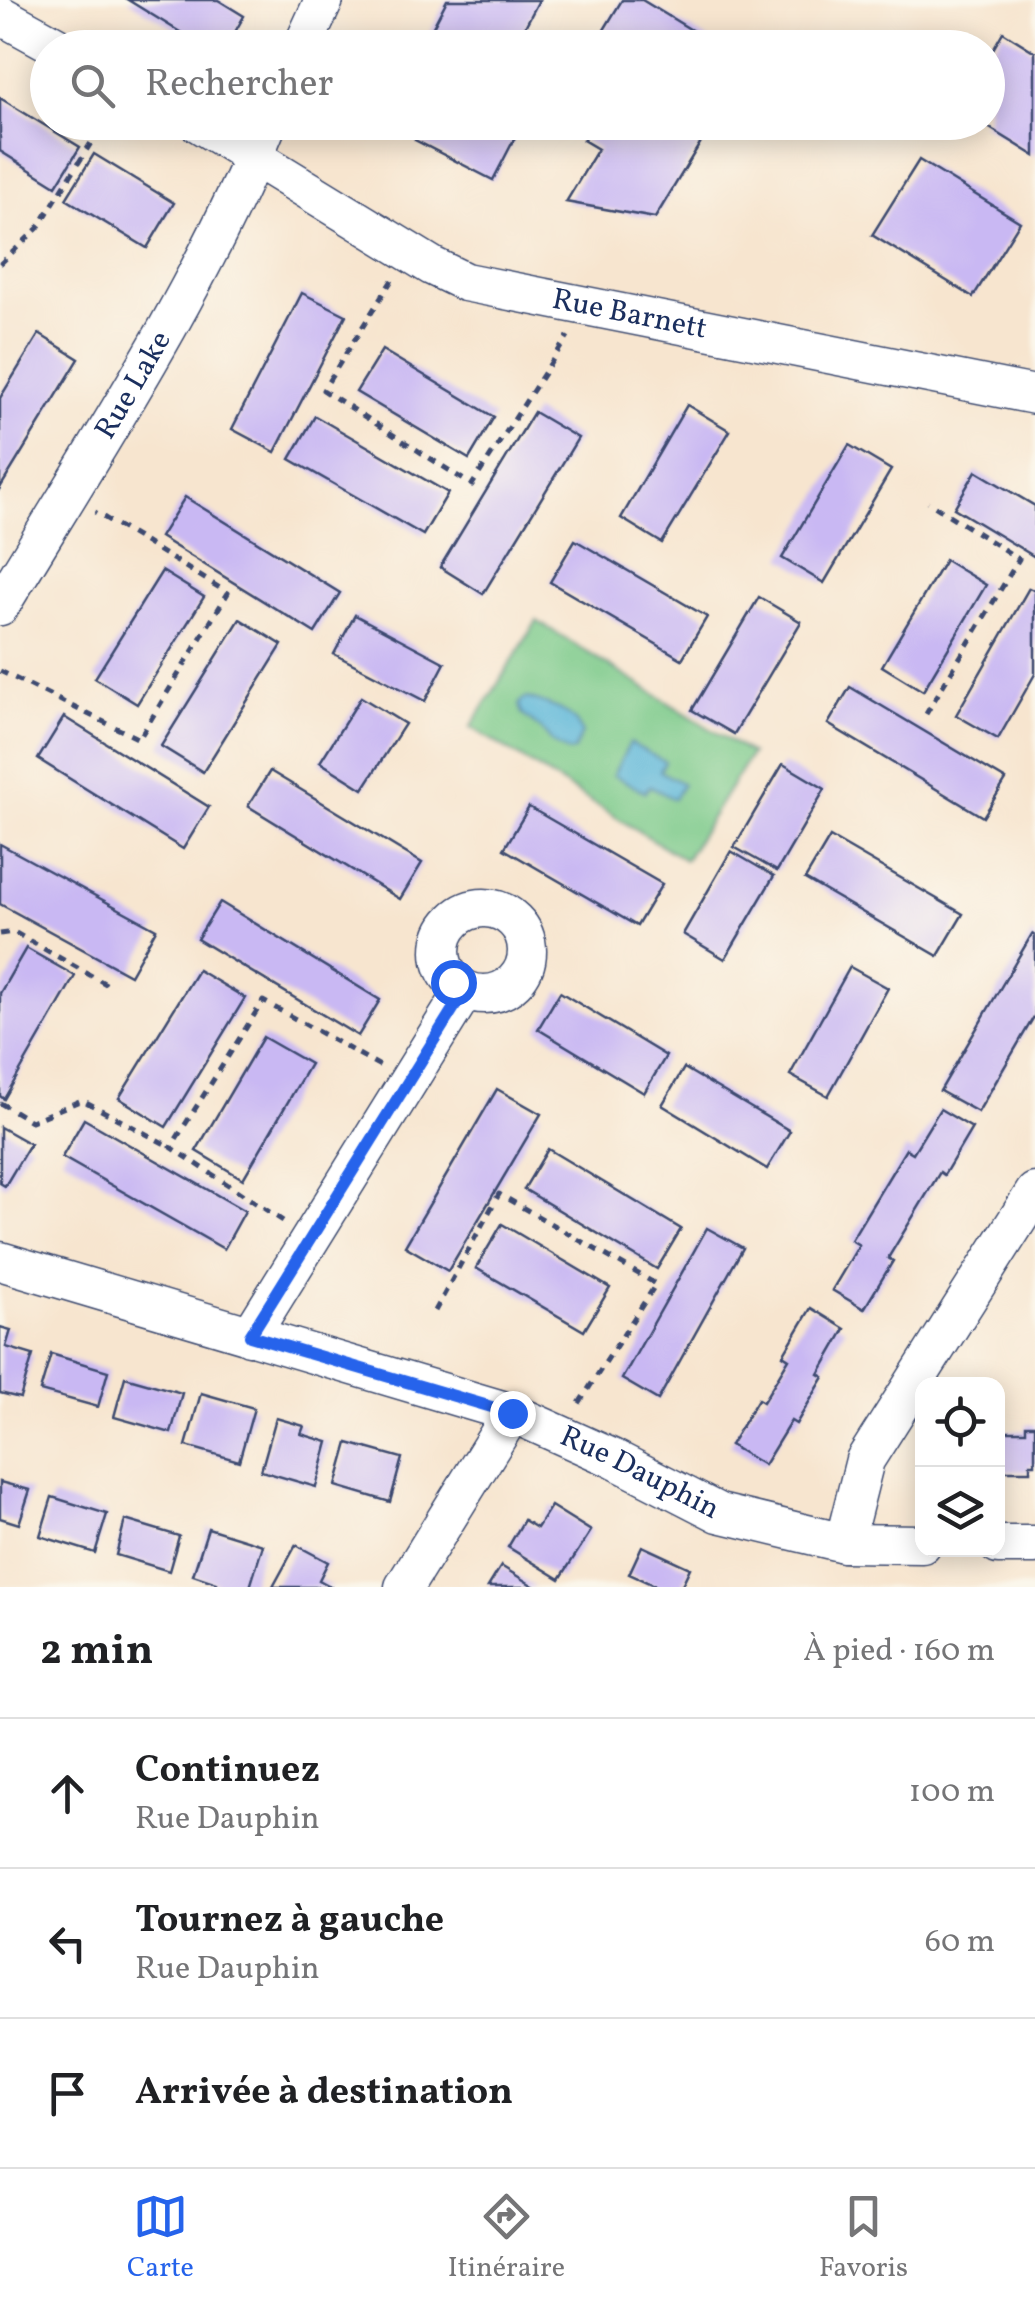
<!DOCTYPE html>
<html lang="fr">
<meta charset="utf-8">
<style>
:root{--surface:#fff;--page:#f2f2f2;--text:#202124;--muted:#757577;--line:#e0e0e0;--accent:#2563eb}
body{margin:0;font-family:Vollkorn,serif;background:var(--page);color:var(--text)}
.controls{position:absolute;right:30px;bottom:30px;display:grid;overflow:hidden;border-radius:20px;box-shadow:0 5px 25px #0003}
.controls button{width:90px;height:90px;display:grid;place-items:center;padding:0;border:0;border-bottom:2px solid var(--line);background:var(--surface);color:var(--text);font:50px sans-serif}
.stop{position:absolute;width:30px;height:30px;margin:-22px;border:8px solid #2563eb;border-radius:50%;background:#fff}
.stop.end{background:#2563eb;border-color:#fff;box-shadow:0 2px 10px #0008}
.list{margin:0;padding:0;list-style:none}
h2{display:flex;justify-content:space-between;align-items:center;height:130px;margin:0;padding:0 40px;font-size:42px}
h2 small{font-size:32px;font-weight:400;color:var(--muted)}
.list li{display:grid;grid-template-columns:65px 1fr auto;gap:30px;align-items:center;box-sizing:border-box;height:150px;padding:0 40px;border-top:2px solid var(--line)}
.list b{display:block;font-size:38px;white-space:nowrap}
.list p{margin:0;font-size:32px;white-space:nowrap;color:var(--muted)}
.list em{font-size:32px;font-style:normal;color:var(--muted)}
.icon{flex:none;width:55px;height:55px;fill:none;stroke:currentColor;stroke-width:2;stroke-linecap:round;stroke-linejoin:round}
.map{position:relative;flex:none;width:1035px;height:1587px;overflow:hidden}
.search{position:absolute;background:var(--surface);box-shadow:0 5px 25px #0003;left:30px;right:30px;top:30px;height:110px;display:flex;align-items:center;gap:25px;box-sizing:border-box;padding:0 35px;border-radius:55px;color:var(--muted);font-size:38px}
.sheet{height:580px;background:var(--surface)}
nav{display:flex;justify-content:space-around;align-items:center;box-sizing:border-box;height:140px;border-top:2px solid var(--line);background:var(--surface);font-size:28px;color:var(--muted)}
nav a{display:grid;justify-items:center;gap:5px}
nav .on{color:var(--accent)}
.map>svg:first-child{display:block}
</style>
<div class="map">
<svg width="1035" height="1587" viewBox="0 0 1035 1587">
<rect width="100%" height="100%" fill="#fbf7ec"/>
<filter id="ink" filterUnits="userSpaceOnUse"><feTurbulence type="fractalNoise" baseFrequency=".01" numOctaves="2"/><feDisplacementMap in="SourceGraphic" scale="20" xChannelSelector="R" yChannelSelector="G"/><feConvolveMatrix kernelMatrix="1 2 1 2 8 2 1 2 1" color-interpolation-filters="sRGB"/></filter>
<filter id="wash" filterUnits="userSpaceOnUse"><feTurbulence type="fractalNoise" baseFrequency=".0048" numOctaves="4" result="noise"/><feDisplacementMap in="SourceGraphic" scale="40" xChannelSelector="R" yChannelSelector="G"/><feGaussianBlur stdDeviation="2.25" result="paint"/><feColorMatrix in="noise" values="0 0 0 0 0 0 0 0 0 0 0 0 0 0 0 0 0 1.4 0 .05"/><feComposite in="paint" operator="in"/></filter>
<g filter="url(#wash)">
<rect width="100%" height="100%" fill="#f7e5cf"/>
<polygon fill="#7ac989" stroke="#4a7c74" stroke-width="2.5" points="537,621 751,754 685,860 471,727"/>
<g fill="#5ab6d8" stroke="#3a729b" stroke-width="2.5">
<path d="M528,698c22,8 45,12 54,35l-8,18 -5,1 -16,-9 -11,-13 -20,-16 -3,-9 3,-5z"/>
<polygon points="630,743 665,762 660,771 683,784 674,799 649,786 645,792 613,775"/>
</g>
<g id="blocks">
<g fill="#c9b8f3">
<polygon points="128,0 218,0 244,16 226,48 206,48"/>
<polygon points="447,0 539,0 514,48 422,48"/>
<polygon points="622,0 642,0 721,48 593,48"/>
<polygon points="1003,32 1035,52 1035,156 980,122 988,122 988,58"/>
<polygon points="0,98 80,147 56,186 0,151"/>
<polygon points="404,122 523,122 493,180 415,140"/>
<polygon points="594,122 713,122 655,218 566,202 598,149 583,140"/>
<polygon points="94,154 174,203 147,248 66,199"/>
<polygon points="919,160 1020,222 973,297 872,235"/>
<polygon points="302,293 346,315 275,452 232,429"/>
<polygon points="39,334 79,359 0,488 0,398"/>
<polygon points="382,350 494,417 469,459 356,392"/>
<polygon points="687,405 730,431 662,543 621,518"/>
<polygon points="534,412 578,438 483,594 440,567"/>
<polygon points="315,416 448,493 423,535 290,459"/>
<polygon points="849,445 891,470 824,583 782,558"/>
<polygon points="976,471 1035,506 1035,557 954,508"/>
<polygon points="185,497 340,593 315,633 160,537"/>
<polygon points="575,540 707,617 682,659 550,582"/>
<polygon points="945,560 986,585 923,691 882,666"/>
<polygon points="162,571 204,597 137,704 95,678"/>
<polygon points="1029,588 1035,591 1035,674 998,739 956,715"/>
<polygon points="759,597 801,622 734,734 692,710"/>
<polygon points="355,615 445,663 425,701 334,654"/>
<polygon points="240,619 282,645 203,772 161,746"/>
<polygon points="850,687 1006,780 983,817 828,724"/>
<polygon points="361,697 405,724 363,789 320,762"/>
<polygon points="64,717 209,807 183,849 38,759"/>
<polygon points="783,764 825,789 777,871 734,847"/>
<polygon points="270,771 422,863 400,899 248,806"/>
<polygon points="529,807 662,884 637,926 504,849"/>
<polygon points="830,837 963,914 938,956 805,879"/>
<polygon points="0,844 156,929 130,975 0,904"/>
<polygon points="731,851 774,876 725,959 683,934"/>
<polygon points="220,902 380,1000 358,1036 197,939"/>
<polygon points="1032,934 1035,936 1035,1015 978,1112 940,1091"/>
<polygon points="26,948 75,976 4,1099 0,1096 0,993"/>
<polygon points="850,967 888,988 828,1096 790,1075"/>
<polygon points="198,970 245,998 166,1127 119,1098"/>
<polygon points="560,992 666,1056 644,1093 538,1029"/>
<polygon points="263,1037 310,1064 243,1179 196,1151"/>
<polygon points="684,1068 790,1131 767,1169 662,1105"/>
<polygon points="497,1089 541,1114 448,1271 405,1246"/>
<polygon points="940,1109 972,1128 944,1175 940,1172 888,1258 893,1261 864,1309 832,1290 859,1245 851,1240 906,1149 913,1153"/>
<polygon points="84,1119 245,1211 224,1249 62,1157"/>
<polygon points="0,1127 30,1144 5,1186 0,1183"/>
<polygon points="548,1149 681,1229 657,1269 524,1189"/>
<polygon points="502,1224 610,1288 584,1331 476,1268"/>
<polygon points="707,1228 743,1248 658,1400 622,1379"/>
<polygon points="811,1308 845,1329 819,1374 824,1377 796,1424 791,1421 764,1465 730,1445 758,1399 763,1402 789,1359 783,1355"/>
<polygon points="0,1327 11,1330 6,1347 33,1355 20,1398 0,1393"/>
<polygon points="51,1354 108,1371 98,1407 40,1391"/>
<polygon points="125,1377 182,1393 171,1433 114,1417"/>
<polygon points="201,1393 254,1408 239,1461 186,1446"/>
<polygon points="276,1418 304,1426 301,1434 328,1442 316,1487 261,1471"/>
<polygon points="1026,1425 1035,1425 1035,1464 1030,1464 1030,1471 998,1471 998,1431 1026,1431"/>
<polygon points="348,1443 402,1458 390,1502 336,1486"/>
<polygon points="0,1482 30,1490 19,1524 0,1518"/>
<polygon points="52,1497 107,1514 95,1553 40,1536"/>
<polygon points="551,1506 591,1531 560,1579 508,1547 524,1520 537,1528"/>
<polygon points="125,1520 179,1536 169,1571 116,1555"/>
<polygon points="208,1528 263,1545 250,1587 216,1587 217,1583 193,1575"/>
<polygon points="296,1545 328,1562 319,1580 332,1587 273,1587"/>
<polygon points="642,1546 690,1568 681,1587 658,1587 629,1574"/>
<polygon points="501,1566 535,1587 488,1587"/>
</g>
</g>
</g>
<g filter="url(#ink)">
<use href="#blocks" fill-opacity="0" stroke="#3c4a6f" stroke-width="2.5"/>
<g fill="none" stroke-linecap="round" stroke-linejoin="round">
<g stroke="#3c4a6f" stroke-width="41">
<g id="minor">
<polyline points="0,15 60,48"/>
<polyline points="302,48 324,0"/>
<path id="s1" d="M197,122l235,144 33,16 570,113"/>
<path id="s2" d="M0,606c95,-157 199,-313 268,-484"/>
<circle cx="484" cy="951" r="43"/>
<path id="s3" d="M0,1261l512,152 100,45 107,55 125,30 78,1"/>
<polyline points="250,1336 465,990"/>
<polyline points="844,1543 865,1460 1035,1192"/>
<polyline points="998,1545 1035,1545"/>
<polyline points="404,1587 512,1413"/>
</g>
</g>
<g stroke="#3c4a6f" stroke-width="5" stroke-dasharray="8 8" stroke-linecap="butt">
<polyline points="0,264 38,228 104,122"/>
<polyline points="392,280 323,390 472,485 568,336"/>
<polyline points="0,671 139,739 228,593 95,512"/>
<polyline points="926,714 1019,559 928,502"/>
<polyline points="0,934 14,932 113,988"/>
<polyline points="0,1103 31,1121 82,1100 171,1147"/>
<polyline points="283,1221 171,1147 263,1001 382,1067"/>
<polyline points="435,1311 499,1194 656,1284 576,1408"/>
</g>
<use href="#minor" stroke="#fff" stroke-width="38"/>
</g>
</g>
<g fill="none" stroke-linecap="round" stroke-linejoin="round" filter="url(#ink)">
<polyline stroke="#2563eb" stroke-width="12" points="453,982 465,990 250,1336 512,1413"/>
</g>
<g text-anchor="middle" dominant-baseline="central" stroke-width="8" stroke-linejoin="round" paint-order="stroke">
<g font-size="30" fill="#1b2f5e" stroke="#fbf7ec">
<text stroke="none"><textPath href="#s1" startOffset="480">Rue Barnett</textPath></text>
<text stroke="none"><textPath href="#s2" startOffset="258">Rue Lake</textPath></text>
<text stroke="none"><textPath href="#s3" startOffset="675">Rue Dauphin</textPath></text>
</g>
</g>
</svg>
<div class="controls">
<button><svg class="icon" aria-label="locate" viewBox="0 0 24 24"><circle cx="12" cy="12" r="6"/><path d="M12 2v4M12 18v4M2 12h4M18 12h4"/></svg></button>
<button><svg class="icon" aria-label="layers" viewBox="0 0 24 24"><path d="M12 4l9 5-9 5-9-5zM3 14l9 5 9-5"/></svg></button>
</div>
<div class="stop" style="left:453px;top:982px"></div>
<div class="stop end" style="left:512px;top:1413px"></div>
<div class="search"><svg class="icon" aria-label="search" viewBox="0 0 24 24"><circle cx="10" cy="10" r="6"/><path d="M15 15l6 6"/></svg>Rechercher</div>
</div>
<section class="sheet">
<h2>2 min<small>À pied · 160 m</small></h2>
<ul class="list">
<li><svg class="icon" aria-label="ahead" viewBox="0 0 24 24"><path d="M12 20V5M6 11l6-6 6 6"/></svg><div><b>Continuez</b><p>Rue Dauphin</p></div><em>100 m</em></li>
<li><svg class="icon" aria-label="left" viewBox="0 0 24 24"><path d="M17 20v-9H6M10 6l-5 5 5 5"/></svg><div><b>Tournez à gauche</b><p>Rue Dauphin</p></div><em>60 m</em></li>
<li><svg class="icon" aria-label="arrive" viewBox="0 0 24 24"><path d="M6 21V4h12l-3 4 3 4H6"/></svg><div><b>Arrivée à destination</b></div></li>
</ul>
</section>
<nav>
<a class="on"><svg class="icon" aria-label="map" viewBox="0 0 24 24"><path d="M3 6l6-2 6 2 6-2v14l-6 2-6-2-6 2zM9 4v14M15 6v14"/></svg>Carte</a>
<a><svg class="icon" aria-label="directions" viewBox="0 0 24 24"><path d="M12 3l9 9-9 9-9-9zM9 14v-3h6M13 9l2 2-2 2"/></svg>Itinéraire</a>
<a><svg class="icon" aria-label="saved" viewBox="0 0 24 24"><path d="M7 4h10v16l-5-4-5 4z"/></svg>Favoris</a>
</nav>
